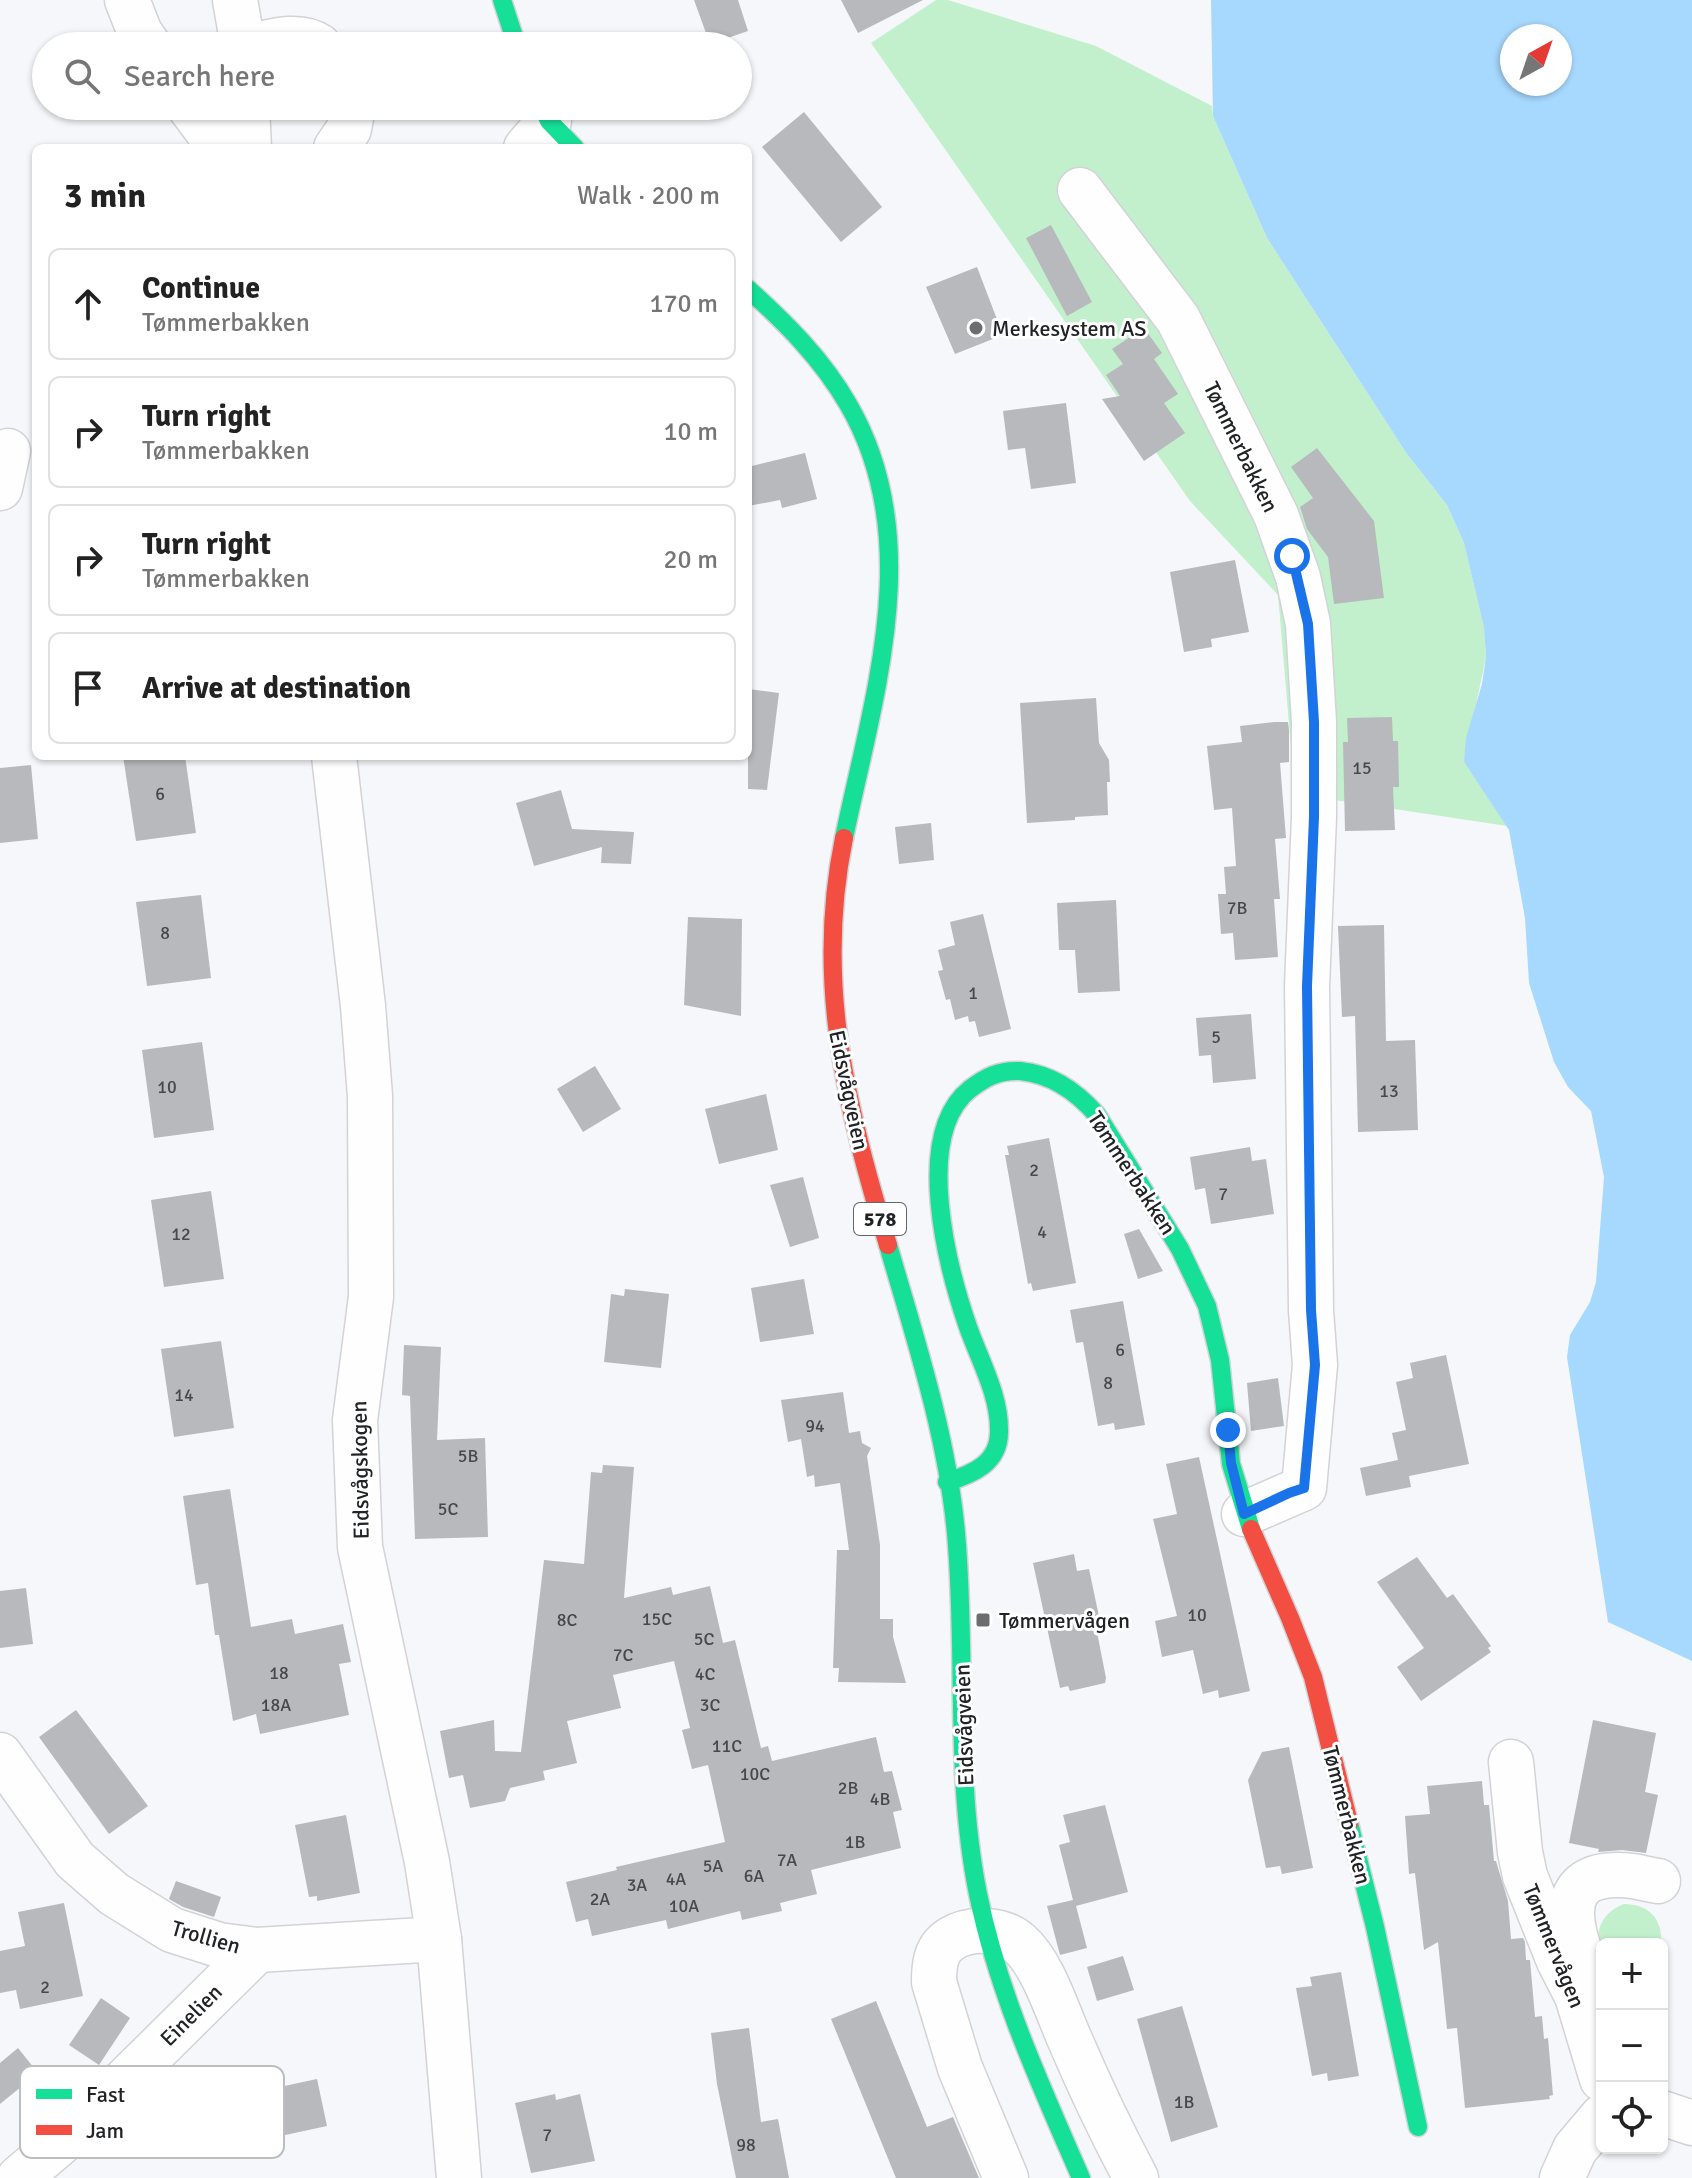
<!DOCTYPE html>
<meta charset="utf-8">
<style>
:root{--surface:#fff;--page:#f6f6f6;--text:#222;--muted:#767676;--line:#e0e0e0}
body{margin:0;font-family:Signika,sans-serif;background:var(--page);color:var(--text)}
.controls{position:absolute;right:24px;bottom:24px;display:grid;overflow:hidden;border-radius:12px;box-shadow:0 2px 6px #0004}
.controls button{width:72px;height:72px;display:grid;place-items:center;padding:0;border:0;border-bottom:2px solid var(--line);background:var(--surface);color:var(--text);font:40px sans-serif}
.compass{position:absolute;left:1500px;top:24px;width:72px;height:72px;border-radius:50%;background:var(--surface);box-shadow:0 2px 6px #0004;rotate:40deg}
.stop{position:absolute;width:24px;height:24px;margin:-18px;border:6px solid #1a73e8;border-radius:50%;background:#fff}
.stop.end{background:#1a73e8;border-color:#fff;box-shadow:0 2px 8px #0008}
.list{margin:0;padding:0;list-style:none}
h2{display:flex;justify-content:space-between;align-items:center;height:104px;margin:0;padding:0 32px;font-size:34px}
h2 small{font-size:26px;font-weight:400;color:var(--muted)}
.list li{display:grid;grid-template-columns:52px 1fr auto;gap:24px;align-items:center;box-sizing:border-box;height:112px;margin:0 16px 16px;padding:0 16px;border:2px solid var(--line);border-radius:12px}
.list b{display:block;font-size:30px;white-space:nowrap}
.list p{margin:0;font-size:26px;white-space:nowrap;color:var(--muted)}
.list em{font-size:26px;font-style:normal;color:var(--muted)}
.icon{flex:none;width:44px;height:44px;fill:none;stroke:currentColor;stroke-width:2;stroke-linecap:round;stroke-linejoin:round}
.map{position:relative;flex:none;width:1692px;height:2178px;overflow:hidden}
.search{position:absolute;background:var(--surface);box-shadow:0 2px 6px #0004;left:32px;top:32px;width:720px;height:88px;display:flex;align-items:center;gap:20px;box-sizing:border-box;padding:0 28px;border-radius:44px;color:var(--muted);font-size:30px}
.panel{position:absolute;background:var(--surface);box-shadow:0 2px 6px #0004;left:32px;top:144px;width:720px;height:616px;border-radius:12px}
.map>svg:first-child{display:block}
</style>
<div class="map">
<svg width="1692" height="2178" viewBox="0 0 1692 2178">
<rect width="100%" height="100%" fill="#f5f7fa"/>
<g fill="#c2f0cc">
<polygon points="936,0 948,0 1096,46 1212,106 1213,116 1267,238 1407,454 1447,505 1464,543 1484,628 1486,657 1464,762 1507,826 1295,794 1278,595 1190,501 871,43"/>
<path d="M1624,1904c25,0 39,15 37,40h-59v7c-9,-21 1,-39 22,-47z"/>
</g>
<path fill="#a7d8fe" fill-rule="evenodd" d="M1211,0h481v1661l-84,-39 -41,-265 3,-22 20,-33 6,-20 8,-105 -13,-66 -23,-24 -14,-25 -25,-79 -4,-65 -16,-88 -45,-68 2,-24 16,-54 4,-27 -2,-29 -20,-85 -17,-38 -40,-51 -140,-216 -54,-122zM1512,36h48v48h-48z"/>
<g fill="#b8b9bc">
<polygon points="694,0 738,0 748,31 710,44"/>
<polygon points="841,0 923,0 858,33"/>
<polygon points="804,112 882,207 841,242 762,147"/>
<polygon points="1051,225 1092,302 1067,316 1026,238"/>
<polygon points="977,267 1003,335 955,354 926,287"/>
<polygon points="1144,328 1162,353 1154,359 1178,394 1164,403 1185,433 1144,461 1102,399 1120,396 1106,375 1123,364 1112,349"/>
<polygon points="1066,403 1076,483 1031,489 1025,448 1008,450 1003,411"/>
<polygon points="1317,448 1374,521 1384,598 1334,604 1328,557 1307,529 1300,507 1313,498 1291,467"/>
<polygon points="805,453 817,499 782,508 780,500 748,506 748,467"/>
<polygon points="1235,560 1249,632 1211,639 1212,647 1184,652 1170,572"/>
<polygon points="748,689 779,693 767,790 748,789"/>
<polygon points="1096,698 1099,743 1109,760 1110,782 1107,782 1108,815 1075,817 1075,820 1027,823 1020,703"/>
<polygon points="1392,717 1393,741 1398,741 1399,787 1393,787 1395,830 1345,831 1343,742 1348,742 1347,718"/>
<polygon points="1274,722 1288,722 1289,730 1289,762 1280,763 1286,838 1275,839 1280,899 1274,899 1278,957 1235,960 1233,933 1221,934 1218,894 1226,894 1224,867 1236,866 1232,808 1214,810 1207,746 1242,742 1240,726"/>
<polygon points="123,756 185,756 196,833 136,841"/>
<polygon points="31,765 38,839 0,843 0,768"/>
<polygon points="561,790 572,829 634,832 631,864 601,863 602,847 534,866 516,803"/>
<polygon points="931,823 934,860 899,864 895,827"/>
<polygon points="201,895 211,978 147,986 136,902"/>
<polygon points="1116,900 1120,991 1078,993 1075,950 1059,950 1057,903"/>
<polygon points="983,914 1011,1029 979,1037 975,1021 969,1022 968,1016 955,1020 950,999 946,1000 938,971 943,970 938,950 955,945 950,922"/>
<polygon points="688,917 742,919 741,1016 684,1005"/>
<polygon points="1384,925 1386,1041 1415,1040 1418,1130 1358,1132 1355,1016 1342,1017 1338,926"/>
<polygon points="1251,1014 1256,1079 1213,1083 1211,1055 1199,1056 1196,1018"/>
<polygon points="202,1042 214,1130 154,1138 142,1050"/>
<polygon points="595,1066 621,1109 583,1132 557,1089"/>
<polygon points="766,1094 778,1150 719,1164 705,1109"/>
<polygon points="1049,1138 1076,1283 1033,1291 1031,1283 1028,1284 1005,1155 1009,1155 1007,1146"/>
<polygon points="1250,1147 1252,1161 1266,1159 1274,1214 1211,1224 1205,1188 1195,1190 1190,1157"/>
<polygon points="803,1177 819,1238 790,1247 770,1185"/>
<polygon points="211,1191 224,1279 164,1287 151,1200"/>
<polygon points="1139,1229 1163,1271 1138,1279 1124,1234"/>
<polygon points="804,1279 814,1334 760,1342 751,1288"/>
<polygon points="625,1289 669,1294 661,1368 604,1362 611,1294 624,1296"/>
<polygon points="1123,1301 1145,1425 1115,1430 1114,1423 1098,1426 1083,1342 1076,1343 1070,1310"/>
<polygon points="221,1341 234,1428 174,1437 161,1349"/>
<polygon points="404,1345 441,1347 437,1440 485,1438 488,1537 415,1539 410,1396 402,1395"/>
<polygon points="1446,1355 1469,1464 1409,1476 1411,1487 1366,1496 1360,1468 1398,1460 1392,1433 1406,1430 1396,1382 1413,1378 1410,1363"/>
<polygon points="1278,1378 1284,1426 1251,1431 1247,1383"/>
<polygon points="843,1392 849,1433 860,1431 862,1443 871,1448 867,1456 880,1545 880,1619 893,1619 893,1637 906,1683 838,1682 839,1668 833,1668 837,1550 849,1550 840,1483 815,1487 814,1475 807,1477 801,1439 788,1442 781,1400"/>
<polygon points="1199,1457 1250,1691 1219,1698 1218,1690 1203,1694 1193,1650 1162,1657 1155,1621 1177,1616 1153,1519 1177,1514 1166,1464"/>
<polygon points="603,1465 634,1467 624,1598 671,1587 673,1595 710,1586 723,1643 735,1640 761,1748 768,1746 772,1761 876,1737 884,1772 892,1771 902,1810 893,1812 901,1848 811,1870 817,1894 780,1903 782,1911 742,1920 740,1911 668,1929 666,1920 592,1936 588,1919 576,1922 566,1882 617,1870 616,1867 725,1842 708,1765 692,1769 682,1730 690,1728 674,1661 613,1675 621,1708 567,1721 577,1763 543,1771 545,1780 510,1788 505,1801 470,1808 463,1775 449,1778 440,1731 494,1720 495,1751 521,1752 544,1560 584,1564 591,1472 602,1473"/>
<polygon points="230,1489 251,1627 292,1619 295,1634 343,1624 351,1662 339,1664 349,1715 260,1734 256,1714 233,1721 219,1635 215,1635 208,1583 196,1585 183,1496"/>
<polygon points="1074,1554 1077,1571 1089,1569 1101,1626 1096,1627 1106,1678 1105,1683 1070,1691 1068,1686 1060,1688 1033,1563"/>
<polygon points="1417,1557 1447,1598 1453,1594 1491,1646 1488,1648 1491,1652 1421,1701 1397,1667 1424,1648 1377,1582"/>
<polygon points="26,1588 33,1644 0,1648 0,1591"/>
<polygon points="76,1710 148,1806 109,1834 39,1737"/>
<polygon points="1593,1720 1656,1733 1645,1792 1658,1795 1646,1853 1622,1850 1598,1852 1599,1849 1569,1843"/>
<polygon points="1289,1747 1313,1868 1282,1874 1280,1866 1266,1868 1248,1780 1262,1752"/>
<polygon points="1482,1781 1484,1805 1489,1805 1494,1861 1496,1861 1508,1901 1511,1939 1523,1938 1525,1942 1526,1960 1530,1960 1535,2017 1542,2016 1544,2039 1548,2038 1553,2095 1549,2096 1550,2099 1465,2108 1457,2028 1447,2029 1438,1942 1424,1950 1415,1873 1409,1874 1405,1816 1430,1814 1427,1786"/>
<polygon points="1105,1805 1128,1892 1076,1906 1087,1948 1060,1955 1047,1906 1073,1900 1059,1845 1070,1842 1063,1815"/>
<polygon points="346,1815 360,1893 317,1901 317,1896 309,1897 295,1825"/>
<polygon points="176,1881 221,1897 214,1917 183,1907 169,1899"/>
<polygon points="64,1903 83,1996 20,2009 16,1990 0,1993 0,1951 25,1946 18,1912"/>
<polygon points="1123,1956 1134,1990 1097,2001 1087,1967"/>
<polygon points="1341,1972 1359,2076 1328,2081 1327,2073 1312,2076 1296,1988 1312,1986 1310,1977"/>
<polygon points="101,1998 130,2018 99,2065 69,2045"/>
<polygon points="876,2001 927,2127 953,2117 979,2178 896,2178 831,2019"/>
<polygon points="1182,2006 1218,2127 1171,2142 1137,2019"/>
<polygon points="749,2028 761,2122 778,2119 789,2178 736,2178 717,2084 711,2033"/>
<polygon points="18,2048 38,2073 0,2104 0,2063"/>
<polygon points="317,2079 327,2126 220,2149 210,2102"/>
<polygon points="555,2094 556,2100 580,2094 595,2161 531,2173 515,2103"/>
</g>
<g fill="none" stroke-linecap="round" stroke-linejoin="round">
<g stroke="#d2d3d6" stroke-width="47">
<g id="street">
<polyline points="127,0 140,33 149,46"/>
<polyline points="235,0 243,46"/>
<path d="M252,46c21,-5 48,-13 67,0"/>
<polyline points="189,106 220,148"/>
<polyline points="247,106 249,148"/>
<polyline points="336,148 349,129 353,106"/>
<polyline points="526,148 549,121"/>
<polyline points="1080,190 1178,319 1276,515 1298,577 1308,624 1314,722 1314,817 1307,986 1311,1310 1315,1365 1304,1488 1244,1514"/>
<polyline points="0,488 8,451"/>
<polyline points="334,756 363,1006 370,1096 371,1297 355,1420 360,1547 427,1862 439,1939 459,2178"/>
<polyline points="0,1755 75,1860 114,1894 172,1930 219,1945 257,1950 439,1939"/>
<polyline points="1511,1762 1520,1852 1525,1876 1559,1961 1577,1996 1602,2079"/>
<path d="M1585,1966c-16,-41 -29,-93 36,-91 12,0 25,4 37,6"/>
<polyline points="1662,2113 1692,2123"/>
<polyline points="19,2178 75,2130 257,1950"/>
<path d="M1006,2178l-46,-110 -26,-86c0,-16 1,-33 17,-43 19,-12 51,-11 68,4 24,21 38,68 51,97 20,47 42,93 66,138"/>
<polyline points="1562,2178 1575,2149 1602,2117"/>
</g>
</g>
<g stroke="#d2d3d6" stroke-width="21">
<g id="fast">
<polyline points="502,0 517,46"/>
<polyline points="542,106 549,121 575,148"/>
<path d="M748,289c38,34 74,70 100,115 79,135 25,293 -4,434"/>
<path d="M888,1245c27,93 59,190 68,288 11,120 -2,243 22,361 20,99 63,192 103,284"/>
<path d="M947,1482c26,-8 52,-19 52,-50 1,-36 -19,-71 -31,-105 -20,-58 -56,-192 2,-238 16,-12 29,-19 50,-18 31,3 57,21 77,44l83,134 27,57 13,54 11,104 20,65"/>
<polyline points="1349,1823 1375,1927 1418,2127"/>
</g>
</g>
<g stroke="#d2d3d6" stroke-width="21">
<g id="jam">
<path d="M844,838c-30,145 3,269 44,407"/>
<polyline points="1251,1529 1290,1618 1313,1677 1349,1823"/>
</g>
</g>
<use href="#street" stroke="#fefefe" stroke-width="44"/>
<use href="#fast" stroke="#16e098" stroke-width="18"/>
<use href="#jam" stroke="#f24e42" stroke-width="18"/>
</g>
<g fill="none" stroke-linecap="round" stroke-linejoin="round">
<polyline stroke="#1a73e8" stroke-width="10" points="1228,1430 1231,1463 1244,1514 1289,1493 1304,1488 1315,1365 1311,1310 1307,986 1314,817 1314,722 1308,624 1292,556"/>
</g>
<g fill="#6b6d70" stroke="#fff" stroke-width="3">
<circle cx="976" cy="328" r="8"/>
<rect x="975" y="1612" width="16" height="16" rx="4"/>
</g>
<g text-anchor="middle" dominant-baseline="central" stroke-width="6" stroke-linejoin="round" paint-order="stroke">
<g font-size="18" fill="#47484b">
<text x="1362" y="768">15</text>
<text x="160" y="794">6</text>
<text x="1237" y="908">7B</text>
<text x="165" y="933">8</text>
<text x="973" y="993">1</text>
<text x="1216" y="1037">5</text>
<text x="167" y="1087">10</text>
<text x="1389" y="1091">13</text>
<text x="1034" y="1170">2</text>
<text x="1223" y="1194">7</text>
<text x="1042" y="1232">4</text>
<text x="181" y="1234">12</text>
<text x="1120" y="1350">6</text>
<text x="1108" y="1383">8</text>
<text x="184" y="1395">14</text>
<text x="815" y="1426">94</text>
<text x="468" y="1456">5B</text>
<text x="448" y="1509">5C</text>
<text x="1197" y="1615">10</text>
<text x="657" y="1619">15C</text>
<text x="567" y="1620">8C</text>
<text x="704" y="1639">5C</text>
<text x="623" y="1655">7C</text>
<text x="279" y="1673">18</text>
<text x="705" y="1674">4C</text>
<text x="276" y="1705">18A</text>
<text x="710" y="1705">3C</text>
<text x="727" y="1746">11C</text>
<text x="755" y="1774">10C</text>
<text x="848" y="1788">2B</text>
<text x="880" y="1799">4B</text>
<text x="855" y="1842">1B</text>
<text x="787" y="1860">7A</text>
<text x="713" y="1866">5A</text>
<text x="754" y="1876">6A</text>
<text x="676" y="1879">4A</text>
<text x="637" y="1885">3A</text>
<text x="600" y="1899">2A</text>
<text x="684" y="1906">10A</text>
<text x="45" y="1987">2</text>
<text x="1184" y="2102">1B</text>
<text x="547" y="2135">7</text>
<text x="746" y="2145">98</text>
</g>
<rect fill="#fff" stroke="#646566" stroke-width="2" x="854" y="1203" width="52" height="32" rx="6"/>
<g font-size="20" font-weight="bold" fill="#212325">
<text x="880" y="1219">578</text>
</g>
<g font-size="22" fill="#212325" stroke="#fff" text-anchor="start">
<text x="992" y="328">Merkesystem AS</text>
<text x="999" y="1620">Tømmervågen</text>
</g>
<g font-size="22" fill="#212325" stroke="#fff">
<text transform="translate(1241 447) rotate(64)">Tømmerbakken</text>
<text transform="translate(849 1090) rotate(78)">Eidsvågveien</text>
<text transform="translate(1132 1173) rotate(57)">Tømmerbakken</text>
<text transform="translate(360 1470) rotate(-91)">Eidsvågskogen</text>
<text transform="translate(964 1725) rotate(-92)">Eidsvågveien</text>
<text transform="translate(1347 1815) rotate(76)">Tømmerbakken</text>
<text transform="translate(206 1937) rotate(16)">Trollien</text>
<text transform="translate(1554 1946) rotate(68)">Tømmervågen</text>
<text transform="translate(191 2015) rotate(-45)">Einelien</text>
</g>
</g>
<rect x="20" y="2066" width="264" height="92" rx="12" fill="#fff" stroke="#bcbdbe" stroke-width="2"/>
<rect x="36" y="2089" width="36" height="10" fill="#16e098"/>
<rect x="36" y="2125" width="36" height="10" fill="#f24e42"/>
<g font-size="22" fill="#212325">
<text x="86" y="2102">Fast</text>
<text x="86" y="2138">Jam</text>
</g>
</svg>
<div class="controls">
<button>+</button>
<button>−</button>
<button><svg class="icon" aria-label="locate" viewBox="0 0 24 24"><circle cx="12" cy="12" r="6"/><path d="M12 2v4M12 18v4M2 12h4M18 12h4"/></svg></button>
</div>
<svg class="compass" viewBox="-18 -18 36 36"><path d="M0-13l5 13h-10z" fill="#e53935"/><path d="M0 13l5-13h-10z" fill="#767676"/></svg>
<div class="stop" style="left:1292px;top:556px"></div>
<div class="stop end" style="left:1228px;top:1430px"></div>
<div class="search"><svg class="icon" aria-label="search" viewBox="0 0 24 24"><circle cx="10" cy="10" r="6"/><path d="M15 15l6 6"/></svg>Search here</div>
<section class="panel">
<h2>3 min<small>Walk · 200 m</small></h2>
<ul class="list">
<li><svg class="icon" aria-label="ahead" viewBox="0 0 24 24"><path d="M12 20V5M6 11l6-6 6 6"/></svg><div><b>Continue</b><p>Tømmerbakken</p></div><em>170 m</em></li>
<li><svg class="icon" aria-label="right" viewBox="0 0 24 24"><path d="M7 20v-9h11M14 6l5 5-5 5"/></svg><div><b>Turn right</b><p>Tømmerbakken</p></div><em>10 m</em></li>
<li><svg class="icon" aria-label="right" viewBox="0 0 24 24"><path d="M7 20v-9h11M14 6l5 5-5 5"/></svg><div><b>Turn right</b><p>Tømmerbakken</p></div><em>20 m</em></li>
<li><svg class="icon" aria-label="arrive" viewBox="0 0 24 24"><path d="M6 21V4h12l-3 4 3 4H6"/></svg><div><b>Arrive at destination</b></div></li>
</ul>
</section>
</div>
